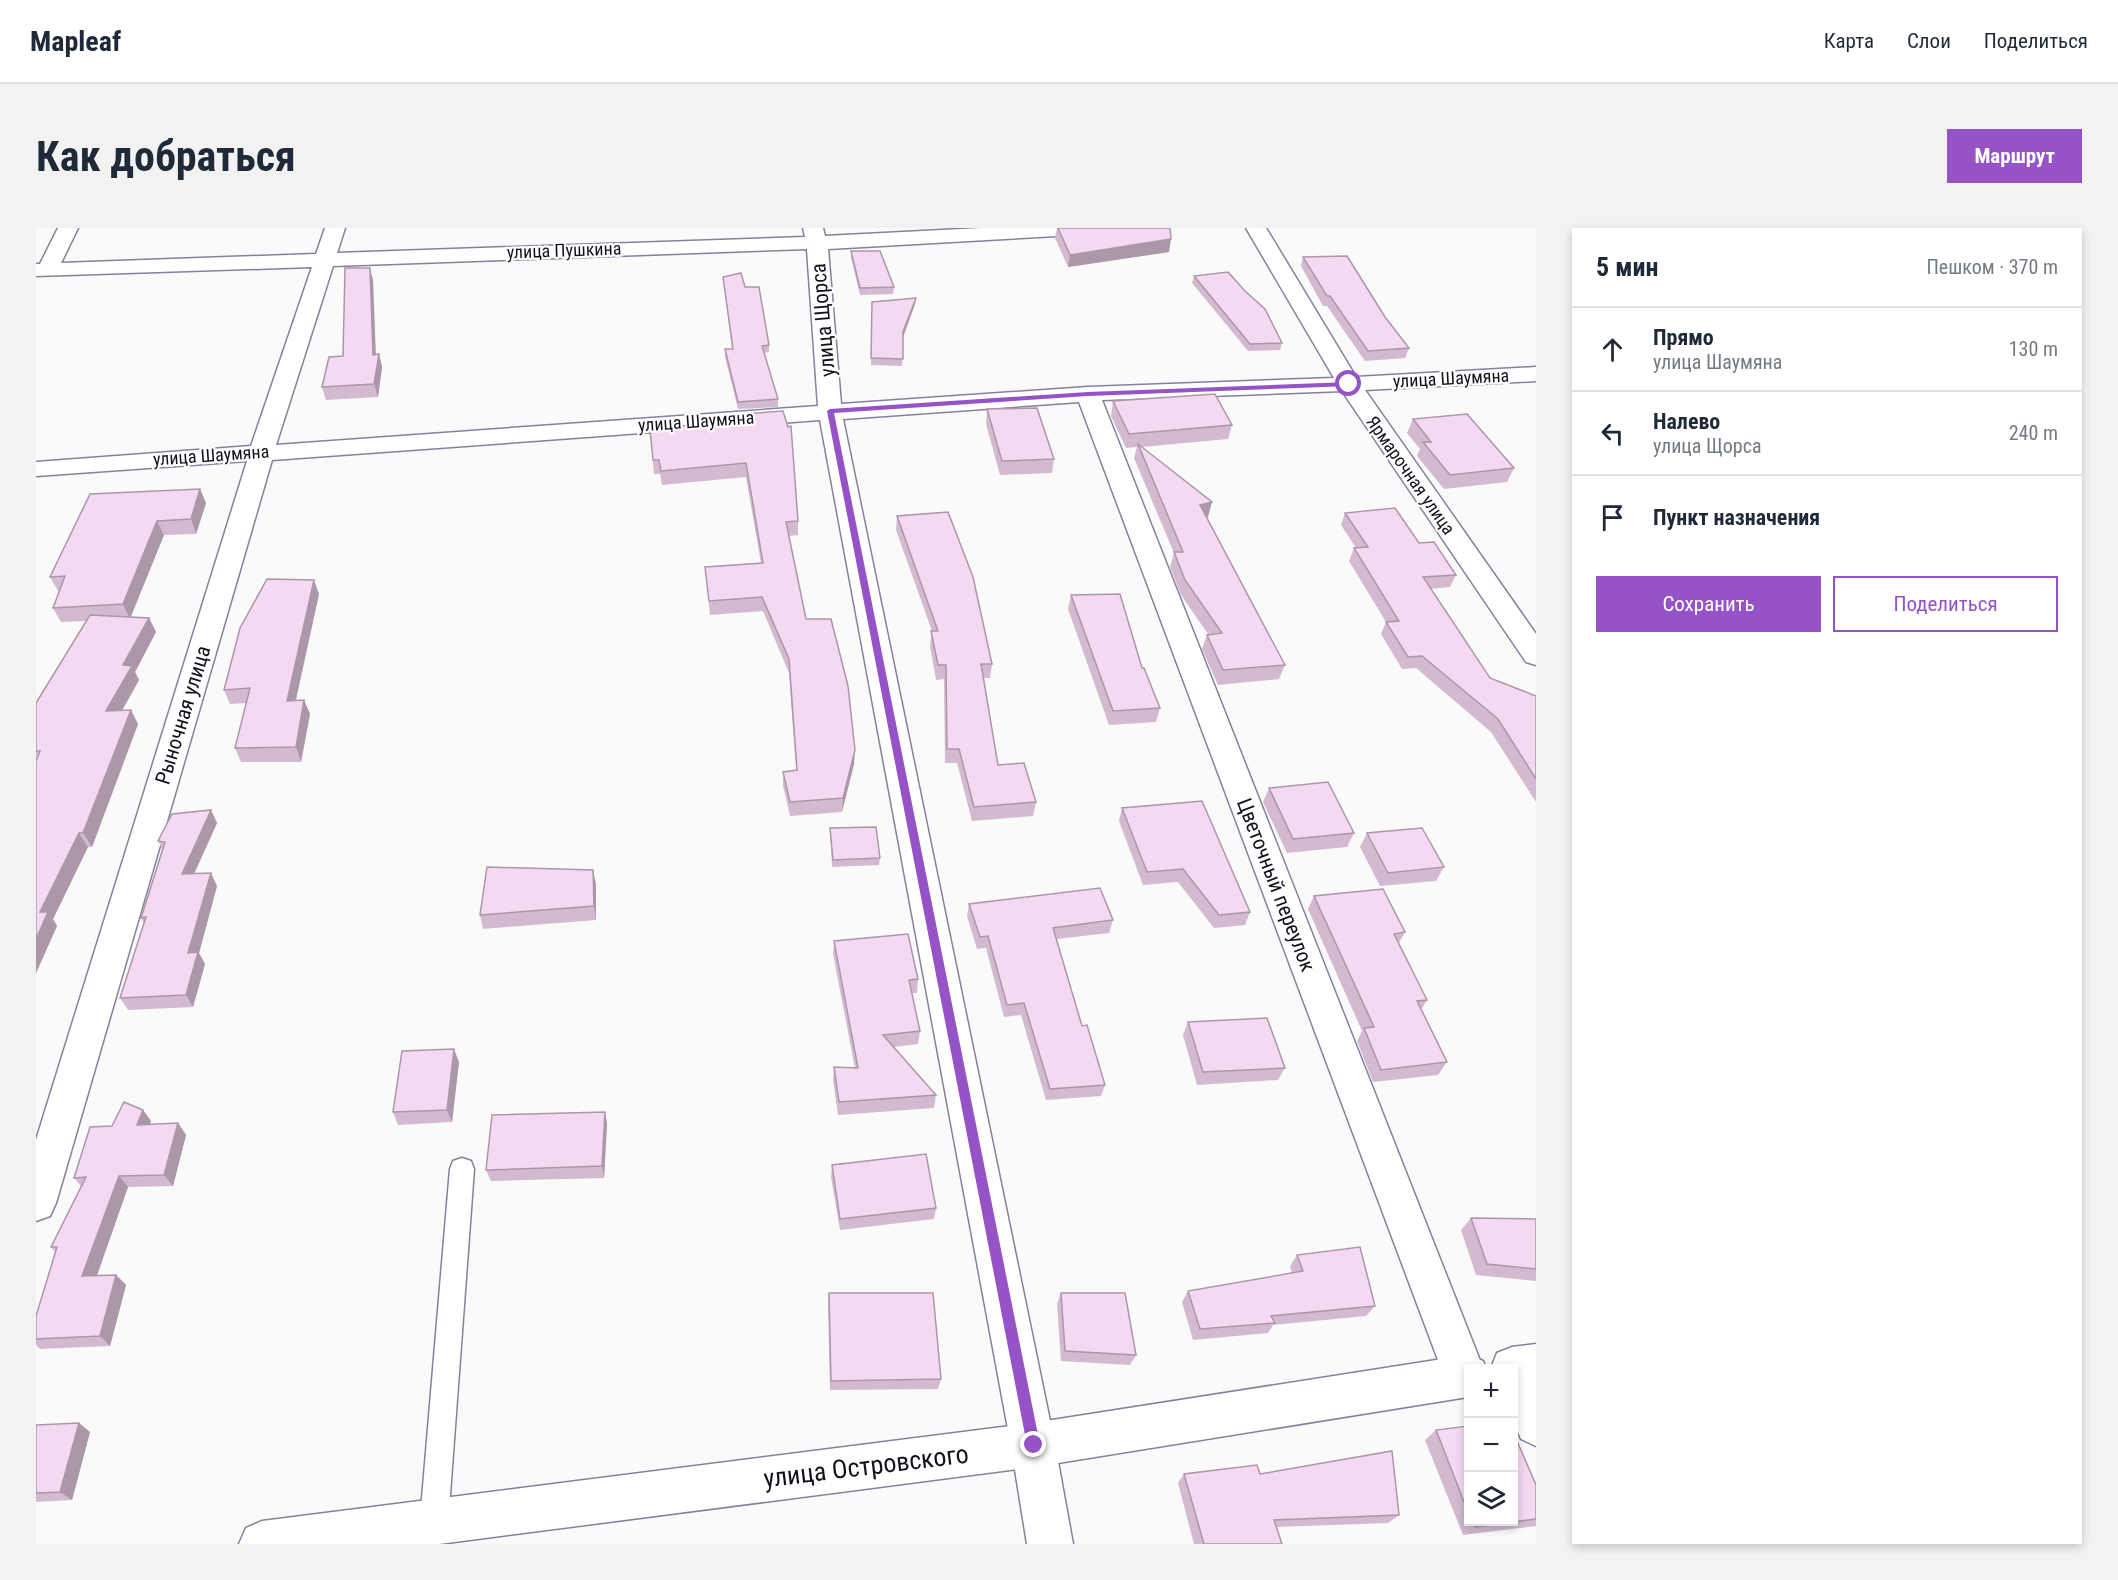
<!DOCTYPE html>
<html lang="ru">
<meta charset="utf-8">
<style>
:root{--surface:#fff;--page:#f2f2f3;--text:#1f2937;--muted:#747a83;--line:#e0e1e3;--accent:#9652c7}
body{margin:0;font-family:"Roboto Condensed",sans-serif;background:var(--page);color:var(--text)}
.controls{position:absolute;right:18px;bottom:18px;display:grid;overflow:hidden;border-radius:0px;box-shadow:0 3px 9px #0003}
.controls button{width:54px;height:54px;display:grid;place-items:center;padding:0;border:0;border-bottom:2px solid var(--line);background:var(--surface);color:var(--text);font:30px sans-serif}
.stop{position:absolute;width:18px;height:18px;margin:-14px;border:4px solid #9652c7;border-radius:50%;background:#fff}
.stop.end{background:#9652c7;border-color:#fff;box-shadow:0 2px 6px #0008}
.list{margin:0;padding:0;list-style:none}
h2{display:flex;justify-content:space-between;align-items:center;height:78px;margin:0;padding:0 24px;font-size:26px}
h2 small{font-size:20px;font-weight:400;color:var(--muted)}
.list li{display:grid;grid-template-columns:39px 1fr auto;gap:18px;align-items:center;box-sizing:border-box;height:84px;padding:0 24px;border-top:2px solid var(--line)}
.list b{display:block;font-size:22px;white-space:nowrap}
.list p{margin:0;font-size:20px;white-space:nowrap;color:var(--muted)}
.list em{font-size:20px;font-style:normal;color:var(--muted)}
.actions{display:flex;gap:12px;padding:18px 24px}
.actions a{flex:1;padding:14px 0;border:2px solid var(--accent);border-radius:0px;text-align:center;font-size:21px;color:var(--accent)}
.actions .main{background:var(--accent);color:#fff}
.icon{flex:none;width:33px;height:33px;fill:none;stroke:currentColor;stroke-width:2;stroke-linecap:round;stroke-linejoin:round}
.map{position:relative;flex:none;width:1500px;height:1316px;overflow:hidden;border-radius:0px}
header{display:flex;align-items:center;gap:36px;box-sizing:border-box;height:84px;padding:0 30px;background:var(--surface);border-bottom:2px solid var(--line)}
header strong{font-size:28px}
nav{display:flex;gap:33px;margin-inline-start:auto;font-size:21px}
.intro{display:flex;align-items:center;justify-content:space-between;box-sizing:border-box;height:144px;padding:0 36px}
h1{margin:0;font-size:42px}
.button{padding:15px 27px;border-radius:0px;background:var(--accent);color:#fff;font-size:21px;font-weight:700}
main{display:flex;gap:36px;padding:0 36px}
aside{flex:1;background:var(--surface);border-radius:0px;box-shadow:0 3px 9px #0003}
.map>svg:first-child{display:block}
</style>
<header>
<strong>Mapleaf</strong>
<nav><a>Карта</a><a>Слои</a><a>Поделиться</a></nav>
</header>
<div class="intro"><h1>Как добраться</h1><a class="button">Маршрут</a></div>
<main>
<div class="map">
<svg width="1500" height="1316" viewBox="0 0 1500 1316">
<rect width="100%" height="100%" fill="#fafafa"/>
<g fill="none" stroke-linecap="round" stroke-linejoin="round">
<g stroke="#85809f" stroke-width="3">
<polygon id="lane" points="426,930 435,933 438,941 412,1294 408,1304 398,1308 388,1304 384,1294 414,941 417,933"/>
</g>
<g stroke="#85809f" stroke-width="3">
<g id="street">
<path d="M22,0h20l-17,35 255,-9 9,-26h20l-8,25 468,-16 -2,-9h20l2,8 156,-8h122l-3,4 -7,2 -265,15 13,155 247,-17 246,-9 -88,-150h20l90,149 180,-10v14l-171,9 171,244v31l-10,-3 -184,-271 -240,9 381,968h-15v28l-3,1 -15,-6 -6,-15 -365,-974 -236,17 212,1026 18,99h-46l-16,-99 -191,-1025 -548,40 -216,743 -6,13 -14,5v-81l211,-679 -211,15v-14l215,-16 61,-179 -276,9v-12h4zM771,21l11,157 -542,39 57,-179z"/>
<polygon points="1478,1124 1493,1130 1500,1146 1500,1218 1485,1211 1478,1195 1478,1140 1459,1140 1463,1130"/>
</g>
</g>
<g stroke="#85809f" stroke-width="3">
<g id="secondary">
<polygon points="1500,1116 1500,1158 1478,1161 1478,1140 1455,1140 1461,1125 1476,1119"/>
<polygon points="1432,1127 1447,1133 1450,1140 1432,1140 1432,1169 997,1239 403,1316 203,1316 210,1300 226,1293 997,1195"/>
</g>
</g>
<use href="#lane" fill="#fff" fill-rule="evenodd"/>
<use href="#street" fill="#fff" fill-rule="evenodd"/>
<use href="#secondary" fill="#fff" fill-rule="evenodd"/>
</g>
<g fill="#d3bad0">
<polygon points="1021,0 1134,0 1133,24 1032,39 1019,10"/>
<polygon points="815,23 858,59 857,66 824,67 815,30"/>
<polygon points="1267,29 1373,120 1369,130 1329,133 1291,78 1287,78 1265,38"/>
<polygon points="1158,48 1246,115 1244,122 1212,123 1156,55"/>
<polygon points="687,49 709,59 733,117 733,124 728,125 742,171 742,179 702,181 689,129 689,121 696,121"/>
<polygon points="337,52 340,126 343,126 346,139 342,169 290,172 286,159 307,128"/>
<polygon points="880,70 879,76 867,110 866,138 835,137 836,74"/>
<polygon points="1077,173 1196,197 1192,211 1106,219 1172,289 1170,289 1249,437 1243,451 1182,457 1166,421 1171,407 1172,406 1145,367 1134,339 1138,325 1098,230 1101,219 1090,220 1075,188"/>
<polygon points="951,181 1018,231 1016,245 964,247 950,196"/>
<polygon points="706,186 762,293 762,307 753,308 770,391 818,536 806,584 754,588 747,557 747,544 760,542 753,445 727,383 674,387 669,339 725,335 710,249 626,257 624,246 618,246 614,201 707,192"/>
<polygon points="1377,191 1478,240 1471,254 1408,261 1381,228 1384,221 1371,205"/>
<polygon points="164,261 170,275 160,306 128,307 94,389 113,390 120,404 99,444 103,452 86,482 102,496 56,619 52,619 17,691 21,698 0,745 0,475 51,393 25,394 17,380 24,363 22,363 14,349"/>
<polygon points="1309,285 1383,315 1420,347 1414,359 1394,361 1454,450 1500,468 1500,574 1455,504 1380,440 1366,441 1345,406 1350,394 1313,333 1318,320 1320,320 1305,297"/>
<polygon points="861,288 956,436 954,450 948,450 962,537 1000,574 997,588 936,593 921,535 909,535 908,451 900,452 894,418 896,403 860,302"/>
<polygon points="283,366 260,473 268,472 274,486 265,534 205,534 199,520 210,475 194,476 188,462"/>
<polygon points="1035,367 1106,440 1124,480 1120,494 1073,497 1032,381"/>
<polygon points="1233,560 1318,605 1311,619 1251,625 1227,574"/>
<polygon points="1086,580 1214,684 1209,697 1178,700 1142,654 1107,657 1083,593"/>
<polygon points="181,595 158,646 181,658 163,725 169,736 157,779 92,782 84,770 108,695 105,690 126,621 122,613"/>
<polygon points="794,600 844,630 843,637 796,639"/>
<polygon points="1331,605 1408,639 1400,653 1344,658 1324,619"/>
<polygon points="560,656 560,692 447,701 444,687"/>
<polygon points="1278,668 1369,704 1363,715 1391,772 1385,782 1411,834 1402,847 1337,854 1321,813 1326,803 1272,681"/>
<polygon points="933,676 1077,692 1073,705 1021,711 1046,798 1069,857 1065,868 1010,872 985,787 968,789 950,720 941,721 931,688"/>
<polygon points="798,713 882,751 881,765 876,765 884,803 882,816 858,819 900,867 898,880 802,887 797,852 798,839 819,840 797,726"/>
<polygon points="1152,794 1249,840 1242,852 1161,857 1147,807"/>
<polygon points="423,834 416,894 362,897 357,884"/>
<polygon points="107,882 115,893 114,896 142,895 150,907 137,958 92,959 60,1048 80,1047 90,1057 74,1118 4,1121 0,1117 0,1088 19,1024 15,1019 45,958 38,950 76,898"/>
<polygon points="569,884 571,896 568,950 455,953 450,942"/>
<polygon points="796,937 900,980 898,991 804,1002 795,949"/>
<polygon points="1435,990 1500,991 1500,1053 1440,1047 1425,1002"/>
<polygon points="1261,1027 1339,1078 1330,1088 1237,1097 1232,1105 1157,1112 1146,1074 1152,1063 1256,1045 1254,1038"/>
<polygon points="793,1065 905,1151 902,1161 794,1162 792,1076"/>
<polygon points="1025,1065 1100,1127 1094,1137 1025,1133 1021,1076"/>
<polygon points="0,1197 54,1204 36,1272 0,1274"/>
<polygon points="1432,1198 1432,1293 1478,1293 1500,1257 1500,1298 1427,1307 1389,1212 1400,1202"/>
<polygon points="1148,1246 1224,1246 1363,1287 1352,1295 1241,1299 1246,1316 1158,1316 1142,1255"/>
</g>
<g fill="#ac97a9">
<polygon points="1135,11 1133,24 1032,39 1034,27"/>
<polygon points="334,40 337,52 340,139 337,127"/>
<polygon points="880,70 879,76 866,111 867,104"/>
<polygon points="343,126 346,139 342,169 338,156"/>
<polygon points="164,261 170,275 160,306 155,291"/>
<polygon points="1176,274 1172,289 1160,292 1164,277"/>
<polygon points="121,293 128,307 94,391 87,376"/>
<polygon points="278,352 283,366 256,488 251,473"/>
<polygon points="113,390 120,404 99,444 103,452 78,497 70,483 87,437"/>
<polygon points="268,472 274,486 265,534 260,519"/>
<polygon points="95,482 102,496 56,619 47,605"/>
<polygon points="819,522 818,536 806,584 807,570"/>
<polygon points="175,582 181,595 152,659 146,646"/>
<polygon points="43,605 52,619 17,691 21,698 0,745 0,711 4,684"/>
<polygon points="557,642 560,656 560,692 558,678"/>
<polygon points="175,645 181,658 163,725 169,736 157,779 150,767 152,725"/>
<polygon points="418,821 423,834 416,894 411,882"/>
<polygon points="107,882 115,893 110,908 101,897"/>
<polygon points="569,884 571,896 568,950 566,938"/>
<polygon points="142,895 150,907 137,958 128,947"/>
<polygon points="83,948 92,959 57,1059 46,1048"/>
<polygon points="80,1047 90,1057 74,1118 64,1108"/>
<polygon points="43,1195 54,1204 36,1272 24,1264"/>
</g>
<g fill="#f5d8f2" stroke="#ac97a9" stroke-width="1.5">
<polygon points="1022,0 1134,0 1135,11 1034,27"/>
<polygon points="815,23 844,23 858,59 824,60"/>
<polygon points="1311,28 1349,89 1373,120 1332,123 1294,68 1291,68 1267,29"/>
<polygon points="309,40 334,40 337,127 343,126 338,156 286,159 293,129 307,128"/>
<polygon points="1192,44 1209,63 1229,81 1246,115 1214,116 1158,48"/>
<polygon points="705,45 709,59 723,59 733,117 726,118 742,171 702,174 689,121 697,121 687,49"/>
<polygon points="880,70 867,104 867,131 835,130 836,74"/>
<polygon points="1179,166 1196,197 1093,206 1077,173"/>
<polygon points="1001,180 1018,231 966,233 951,181"/>
<polygon points="747,183 752,199 755,198 762,293 750,294 770,391 795,391 812,458 819,522 807,570 754,574 747,544 761,542 753,431 726,369 673,373 669,339 727,335 710,235 625,243 623,232 617,232 614,201 708,192 706,186"/>
<polygon points="1431,186 1478,240 1414,247 1387,214 1395,214 1377,191"/>
<polygon points="1102,216 1176,274 1164,277 1249,437 1187,442 1171,407 1186,405 1149,352 1138,324 1147,324"/>
<polygon points="164,261 155,291 121,293 87,376 17,380 29,348 14,349 54,266"/>
<polygon points="1359,280 1383,315 1398,314 1420,347 1387,349 1454,450 1500,468 1500,551 1462,491 1386,428 1372,429 1350,394 1363,393 1318,320 1332,319 1309,285"/>
<polygon points="912,284 937,349 956,436 945,436 962,537 988,535 1000,574 938,579 923,521 911,521 910,437 902,437 895,403 902,403 861,288"/>
<polygon points="231,351 278,352 251,473 268,472 260,519 199,520 214,460 188,462 204,400"/>
<polygon points="1084,366 1106,440 1108,440 1124,480 1077,483 1035,367"/>
<polygon points="54,387 113,390 87,437 96,438 70,483 95,482 47,605 43,605 4,684 12,684 0,711 0,533 4,523 0,523 0,475"/>
<polygon points="1292,554 1318,605 1257,611 1233,560"/>
<polygon points="1166,573 1214,684 1183,687 1147,641 1111,644 1086,580"/>
<polygon points="175,582 146,646 175,645 152,725 162,724 150,767 84,770 110,689 105,690 129,614 122,613 136,586"/>
<polygon points="840,599 844,630 797,632 794,600"/>
<polygon points="1386,600 1408,639 1352,645 1331,605"/>
<polygon points="451,639 557,642 558,678 444,687"/>
<polygon points="1064,660 1077,692 1017,700 1046,798 1051,797 1069,857 1014,861 988,775 971,777 952,708 944,709 933,676"/>
<polygon points="1347,661 1369,704 1358,706 1391,772 1381,773 1411,834 1345,842 1328,800 1338,799 1278,668"/>
<polygon points="872,706 882,751 873,752 884,803 847,807 900,867 803,874 798,839 822,840 798,713"/>
<polygon points="1231,790 1249,840 1167,844 1152,794"/>
<polygon points="418,821 411,882 357,884 366,823"/>
<polygon points="88,874 107,882 101,897 142,895 128,947 83,948 46,1048 80,1047 64,1108 0,1111 0,1088 21,1019 15,1019 50,949 38,950 54,899 76,898"/>
<polygon points="569,884 566,938 450,942 456,887"/>
<polygon points="890,926 900,980 804,991 796,937"/>
<polygon points="1435,990 1500,991 1500,1041 1451,1036"/>
<polygon points="1324,1019 1339,1078 1235,1088 1239,1095 1164,1101 1152,1063 1267,1043 1261,1027"/>
<polygon points="793,1065 897,1065 905,1151 795,1153"/>
<polygon points="1025,1065 1089,1065 1100,1127 1029,1123"/>
<polygon points="43,1195 24,1264 0,1265 0,1197"/>
<polygon points="1432,1198 1432,1284 1400,1202"/>
<polygon points="1478,1206 1500,1257 1500,1291 1439,1299 1436,1293 1478,1293"/>
<polygon points="1356,1223 1363,1287 1238,1292 1246,1316 1168,1316 1148,1246 1221,1237 1224,1246"/>
</g>
<polygon fill="#9652c7" points="1313,154 1315,158 1052,168 798,185 1004,1217 1002,1222 998,1223 993,1222 991,1217 791,183 794,181 1052,164"/>
<g text-anchor="middle" dominant-baseline="central" stroke-width="4.5" stroke-linejoin="round" paint-order="stroke">
<g font-size="18" fill="#13111c" stroke="#fff">
<text transform="translate(528 22) rotate(-2)">улица Пушкина</text>
<text transform="translate(1415 150) rotate(-3)">улица Шаумяна</text>
<text transform="translate(660 193) rotate(-4)">улица Шаумяна</text>
<text transform="translate(175 227) rotate(-4)">улица Шаумяна</text>
<text transform="translate(1375 247) rotate(55)">Ярмарочная улица</text>
</g>
<g font-size="21" fill="#13111c" stroke="#fff">
<text transform="translate(787 92) rotate(-95)">улица Щорса</text>
<text transform="translate(147 487) rotate(-73)">Рыночная улица</text>
<text transform="translate(1240 657) rotate(69)">Цветочный переулок</text>
</g>
<g font-size="26" fill="#13111c" stroke="#fff">
<text transform="translate(830 1238) rotate(-7)">улица Островского</text>
</g>
</g>
</svg>
<div class="controls">
<button>+</button>
<button>−</button>
<button><svg class="icon" aria-label="layers" viewBox="0 0 24 24"><path d="M12 4l9 5-9 5-9-5zM3 14l9 5 9-5"/></svg></button>
</div>
<div class="stop" style="left:1313px;top:156px"></div>
<div class="stop end" style="left:998px;top:1217px"></div>
</div>
<aside>
<h2>5 мин<small>Пешком · 370 m</small></h2>
<ul class="list">
<li><svg class="icon" aria-label="ahead" viewBox="0 0 24 24"><path d="M12 20V5M6 11l6-6 6 6"/></svg><div><b>Прямо</b><p>улица Шаумяна</p></div><em>130 m</em></li>
<li><svg class="icon" aria-label="left" viewBox="0 0 24 24"><path d="M17 20v-9H6M10 6l-5 5 5 5"/></svg><div><b>Налево</b><p>улица Щорса</p></div><em>240 m</em></li>
<li><svg class="icon" aria-label="arrive" viewBox="0 0 24 24"><path d="M6 21V4h12l-3 4 3 4H6"/></svg><div><b>Пункт назначения</b></div></li>
</ul>
<div class="actions"><a class="main">Сохранить</a><a>Поделиться</a></div>
</aside>
</main>
